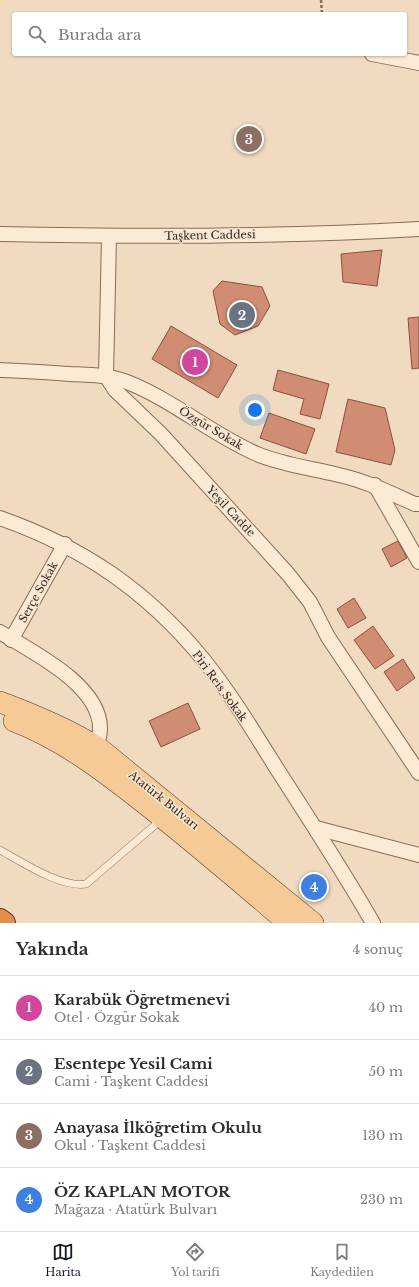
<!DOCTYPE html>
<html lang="tr">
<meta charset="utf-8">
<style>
:root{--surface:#fff;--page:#f7f7f7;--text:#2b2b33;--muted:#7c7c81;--line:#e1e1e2;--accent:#111827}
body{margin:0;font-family:"Libre Baskerville",serif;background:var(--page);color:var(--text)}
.you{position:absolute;left:255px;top:410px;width:14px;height:14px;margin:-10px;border:3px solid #fff;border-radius:50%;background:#1a73e8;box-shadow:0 0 0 6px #1a73e833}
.badge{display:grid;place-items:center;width:26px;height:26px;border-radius:50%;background:var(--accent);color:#fff;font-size:13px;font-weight:700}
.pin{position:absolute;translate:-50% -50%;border:2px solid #fff;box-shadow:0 1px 4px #0006}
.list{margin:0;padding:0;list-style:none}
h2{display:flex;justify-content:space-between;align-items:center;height:52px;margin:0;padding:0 16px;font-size:17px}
h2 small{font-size:13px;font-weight:400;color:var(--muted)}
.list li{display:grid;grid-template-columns:26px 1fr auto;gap:12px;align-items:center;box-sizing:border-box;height:64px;padding:0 16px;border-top:1px solid var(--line)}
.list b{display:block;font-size:15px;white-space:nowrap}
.list p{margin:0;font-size:13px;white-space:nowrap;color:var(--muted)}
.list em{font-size:13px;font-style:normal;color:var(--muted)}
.icon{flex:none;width:22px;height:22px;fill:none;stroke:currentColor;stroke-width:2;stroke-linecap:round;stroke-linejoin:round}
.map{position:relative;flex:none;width:419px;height:923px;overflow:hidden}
.search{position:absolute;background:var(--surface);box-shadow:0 1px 3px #0004;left:12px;right:12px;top:12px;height:44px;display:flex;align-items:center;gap:10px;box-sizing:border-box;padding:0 14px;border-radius:4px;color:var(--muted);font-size:15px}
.sheet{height:308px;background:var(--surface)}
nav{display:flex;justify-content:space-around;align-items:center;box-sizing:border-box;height:56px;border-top:1px solid var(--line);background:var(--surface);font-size:11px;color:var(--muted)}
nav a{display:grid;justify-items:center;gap:2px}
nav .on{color:var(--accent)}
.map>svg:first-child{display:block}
</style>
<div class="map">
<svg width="419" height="923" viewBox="0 0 419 923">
<rect width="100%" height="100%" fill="#f0dbc1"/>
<g fill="#d18d74" stroke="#8b503c">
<polygon points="382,250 377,286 343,282 341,254"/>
<polygon points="222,281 262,287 270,306 258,326 235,335 220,324 213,291"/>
<polygon points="419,317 419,368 412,369 408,318"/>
<polygon points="171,326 237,365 218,398 152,359"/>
<polygon points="278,370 329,384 320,419 300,414 304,399 273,390"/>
<polygon points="348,399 385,408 395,450 391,465 336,452"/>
<polygon points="269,413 315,429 306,454 260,438"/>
<polygon points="398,541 407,558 391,567 382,549"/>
<polygon points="354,598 366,618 348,628 337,609"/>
<polygon points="373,626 394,656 375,669 354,640"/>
<polygon points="403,659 415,678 397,691 384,672"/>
<polygon points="188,703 200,729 161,747 149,721"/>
</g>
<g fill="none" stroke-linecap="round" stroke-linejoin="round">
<g stroke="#8b6b57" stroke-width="8">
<path id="lane" d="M0,850c22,12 61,38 86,34l75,-64"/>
</g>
<g stroke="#8b6b57" stroke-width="16">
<g id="street">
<polyline points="372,54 419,63"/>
<path d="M0,234c140,3 280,3 419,-5"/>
<polyline points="109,237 106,376 115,390 161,434 288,574 310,602 328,637 419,773"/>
<path d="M0,370c23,1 47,2 70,4 19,1 39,1 57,8 46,18 84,52 130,72 26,11 55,14 82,21 27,6 51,18 76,29h4"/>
<polyline points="375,485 419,562"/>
<path d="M0,518c83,29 147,73 203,141 28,35 51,73 74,110 33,51 66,102 96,154"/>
<path d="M0,632c32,20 101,53 100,97 0,5 -2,12 -3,18"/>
<polyline points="11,640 65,544"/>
<polyline points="316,828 419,855"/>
</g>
</g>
<g stroke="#583a2c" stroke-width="22">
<g id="primary">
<path d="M0,702c35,13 69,27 100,47l213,174"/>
<path d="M14,721c52,20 96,55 139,89 46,37 91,75 135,113"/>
</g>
</g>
<g stroke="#583a2c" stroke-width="24">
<polyline id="highway" points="0,920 4,923"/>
</g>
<polyline stroke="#8b6b57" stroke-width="2.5" stroke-dasharray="3 2" stroke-linecap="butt" points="321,0 322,14"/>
<use href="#lane" stroke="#fbead4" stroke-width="7"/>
<use href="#street" stroke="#fbead4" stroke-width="14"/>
<use href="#primary" stroke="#f6ca96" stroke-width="21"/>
<use href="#highway" stroke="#e58c4c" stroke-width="22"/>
</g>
<g text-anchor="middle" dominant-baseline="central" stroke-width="3" stroke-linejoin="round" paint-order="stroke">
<g font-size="11" fill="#3a261c" stroke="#f7e7d1">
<text transform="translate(210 235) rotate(-1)">Taşkent Caddesi</text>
<text transform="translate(211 428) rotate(31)">Özgür Sokak</text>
<text transform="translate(231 511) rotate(47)">Yeşil Cadde</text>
<text transform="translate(38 592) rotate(-61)">Serçe Sokak</text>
<text transform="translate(220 686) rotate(54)">Piri Reis Sokak</text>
<text transform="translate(164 800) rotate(39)">Atatürk Bulvarı</text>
</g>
</g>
</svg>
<div class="you"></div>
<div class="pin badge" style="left:195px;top:362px;background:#d1479c">1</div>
<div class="pin badge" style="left:242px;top:315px;background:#6b7280">2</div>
<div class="pin badge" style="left:249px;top:139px;background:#8d6e63">3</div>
<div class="pin badge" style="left:314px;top:887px;background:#3f7fe0">4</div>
<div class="search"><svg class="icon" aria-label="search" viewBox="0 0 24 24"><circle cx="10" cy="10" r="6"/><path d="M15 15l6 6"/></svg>Burada ara</div>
</div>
<section class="sheet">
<h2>Yakında<small>4 sonuç</small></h2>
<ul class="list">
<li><span class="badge" style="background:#d1479c">1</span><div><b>Karabük Öğretmenevi</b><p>Otel · Özgür Sokak</p></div><em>40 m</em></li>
<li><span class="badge" style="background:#6b7280">2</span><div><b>Esentepe Yesil Cami</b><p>Cami · Taşkent Caddesi</p></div><em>50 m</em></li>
<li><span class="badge" style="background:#8d6e63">3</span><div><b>Anayasa İlköğretim Okulu</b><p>Okul · Taşkent Caddesi</p></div><em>130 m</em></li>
<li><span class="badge" style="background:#3f7fe0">4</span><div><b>ÖZ KAPLAN MOTOR</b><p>Mağaza · Atatürk Bulvarı</p></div><em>230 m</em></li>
</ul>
</section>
<nav>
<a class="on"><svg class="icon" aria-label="map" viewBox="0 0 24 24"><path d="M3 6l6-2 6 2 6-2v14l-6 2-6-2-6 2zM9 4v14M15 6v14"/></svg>Harita</a>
<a><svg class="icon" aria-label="directions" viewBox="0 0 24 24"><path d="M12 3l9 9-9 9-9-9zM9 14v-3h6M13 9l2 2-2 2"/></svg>Yol tarifi</a>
<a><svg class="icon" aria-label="saved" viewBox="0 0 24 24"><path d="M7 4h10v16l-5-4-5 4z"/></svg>Kaydedilen</a>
</nav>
